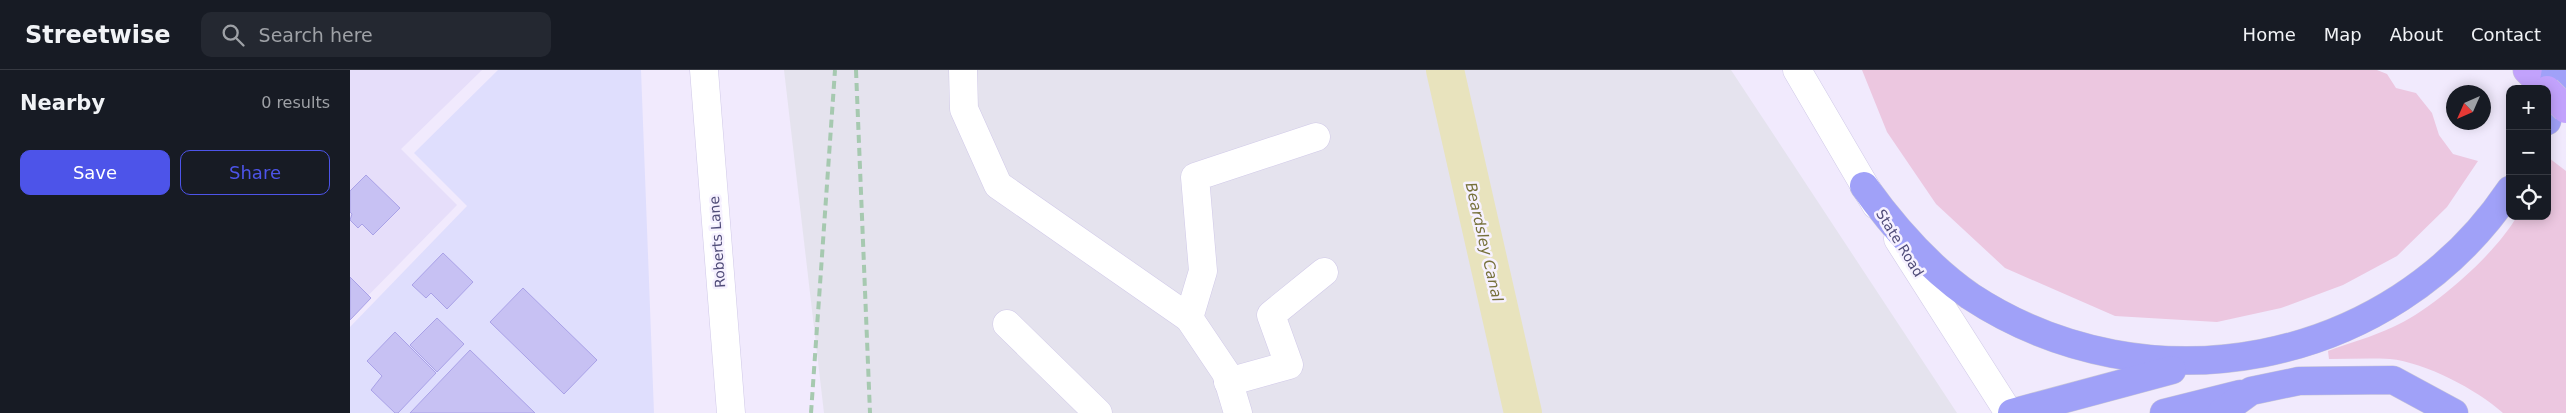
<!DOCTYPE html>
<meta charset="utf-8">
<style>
:root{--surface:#171b24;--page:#242831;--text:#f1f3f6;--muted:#9ea1a6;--line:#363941;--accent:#4d54e9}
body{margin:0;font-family:"DejaVu Sans",sans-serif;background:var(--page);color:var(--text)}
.controls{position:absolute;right:15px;top:15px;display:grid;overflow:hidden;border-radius:10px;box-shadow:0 2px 12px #0003}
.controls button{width:45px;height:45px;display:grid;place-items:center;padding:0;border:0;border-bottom:1px solid var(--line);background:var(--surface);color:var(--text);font:25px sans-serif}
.compass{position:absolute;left:2096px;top:15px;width:45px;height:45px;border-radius:50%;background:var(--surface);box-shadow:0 2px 12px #0003;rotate:225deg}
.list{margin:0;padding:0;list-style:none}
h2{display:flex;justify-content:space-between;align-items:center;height:65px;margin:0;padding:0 20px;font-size:21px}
h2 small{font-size:16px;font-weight:400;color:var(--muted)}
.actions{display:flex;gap:10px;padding:15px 20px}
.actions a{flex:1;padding:11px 0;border:1px solid var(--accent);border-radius:10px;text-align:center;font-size:18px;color:var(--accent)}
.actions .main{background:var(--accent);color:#fff}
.icon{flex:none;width:28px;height:28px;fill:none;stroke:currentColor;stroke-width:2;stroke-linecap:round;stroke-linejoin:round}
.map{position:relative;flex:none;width:2216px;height:343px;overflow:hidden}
header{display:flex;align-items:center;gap:30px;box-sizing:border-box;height:70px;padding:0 25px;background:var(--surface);border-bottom:1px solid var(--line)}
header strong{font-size:24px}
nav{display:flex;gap:28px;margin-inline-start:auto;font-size:18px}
.search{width:350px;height:45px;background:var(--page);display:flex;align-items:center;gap:12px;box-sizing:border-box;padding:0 18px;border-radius:10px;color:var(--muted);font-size:19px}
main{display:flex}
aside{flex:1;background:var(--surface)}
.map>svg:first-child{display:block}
</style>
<header>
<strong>Streetwise</strong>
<div class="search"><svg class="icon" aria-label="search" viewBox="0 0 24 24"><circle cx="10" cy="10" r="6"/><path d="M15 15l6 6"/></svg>Search here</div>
<nav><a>Home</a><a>Map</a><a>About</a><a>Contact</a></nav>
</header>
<main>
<aside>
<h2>Nearby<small>0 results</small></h2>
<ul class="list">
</ul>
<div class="actions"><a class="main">Save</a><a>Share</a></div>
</aside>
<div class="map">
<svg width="2216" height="343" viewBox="0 0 2216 343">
<rect width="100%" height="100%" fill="#f1eafd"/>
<polygon fill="#e6defa" points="0,0 132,0 51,79 107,135 0,244"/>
<polygon fill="#dfdefd" points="148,0 291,0 304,343 0,343 0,257 117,136 64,83"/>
<polygon fill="#e5e3ee" points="434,0 1381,0 1607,343 474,343"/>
<g fill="#ecc7e0">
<polygon points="1512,0 2027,0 2037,4 2046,18 2066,23 2082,43 2089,65 2103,84 2128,91 2097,137 2047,186 1993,215 1931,238 1867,252 1765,246 1655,198 1586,134 1537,62"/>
<path d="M2199,88l17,13v242h-63c-25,-23 -79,-51 -113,-54 -20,-1 -41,0 -61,0l-1,-8c21,-8 44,-14 65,-24 39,-17 103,-73 124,-111h30z"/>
</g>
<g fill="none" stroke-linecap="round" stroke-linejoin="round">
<polyline stroke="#e8e3bd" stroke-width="38" points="1095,0 1173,343"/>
</g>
<g fill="#c7c1f3" stroke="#a9a1e7">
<polygon points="16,105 50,138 23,165 12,154 8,158 0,150 2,144 0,142 0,121"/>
<polygon points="93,183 123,212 97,239 81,223 76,228 62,215"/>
<polygon points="0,207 21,228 0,250"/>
<polygon points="173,218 247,290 214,324 140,252"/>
<polygon points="87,248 114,274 87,302 60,275"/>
<polygon points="45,262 86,303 48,343 45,343 21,320 32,306 17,291"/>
<polygon points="120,280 185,343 60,343"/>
</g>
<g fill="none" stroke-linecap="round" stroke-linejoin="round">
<g stroke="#d0c9e8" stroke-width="29">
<g id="minor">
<polyline points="354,0 381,343"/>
<polyline points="613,0 614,39 648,115 839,248 876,303 888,343"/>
<polyline points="1447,0 1526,135"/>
<polyline points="1548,169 1659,343"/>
<polyline points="839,248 853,201 845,107 966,67"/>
<polyline points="657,254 748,343"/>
<polyline points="878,312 939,295 921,245 974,202"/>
</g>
</g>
<g stroke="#cac9d7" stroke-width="29">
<polyline id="major" points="2177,0 2196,19"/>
</g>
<g stroke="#cac9d7" stroke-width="29">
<g id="highway">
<polyline points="2197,51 2206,0"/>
<path d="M1514,116c30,42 63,80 106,110 178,117 421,71 540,-106"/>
<polyline points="1662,343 1822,300"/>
<polyline points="1814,343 1890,324"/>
<polyline points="1871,343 1901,321 1949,311 2043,310 2104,343"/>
</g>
</g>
<use href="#minor" stroke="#fff" stroke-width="28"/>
<use href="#major" stroke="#c2a2fc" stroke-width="28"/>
<use href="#highway" stroke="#a0a1f8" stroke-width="28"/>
<g stroke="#a6c9b0" stroke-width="4" stroke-dasharray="8 5" stroke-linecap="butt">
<polyline points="506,0 520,343"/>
<polyline points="461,343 485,0"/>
</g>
<g stroke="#cac9d7" stroke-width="29" stroke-linecap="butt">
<polyline id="major-bridge" points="2197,20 2216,39"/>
</g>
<use href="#major-bridge" stroke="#c2a2fc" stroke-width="28"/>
</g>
<g text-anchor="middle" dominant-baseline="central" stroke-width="5" stroke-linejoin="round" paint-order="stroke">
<g font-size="14" fill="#504c79" stroke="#f6f1ff">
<text transform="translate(367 172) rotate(-94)">Roberts Lane</text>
<text transform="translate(1550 173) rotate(58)">State Road</text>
</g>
<g font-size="15" font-style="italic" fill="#77713b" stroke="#f6f1ff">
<text transform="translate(1134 172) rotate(77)">Beardsley Canal</text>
</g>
</g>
</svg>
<div class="controls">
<button>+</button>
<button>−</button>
<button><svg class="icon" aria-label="locate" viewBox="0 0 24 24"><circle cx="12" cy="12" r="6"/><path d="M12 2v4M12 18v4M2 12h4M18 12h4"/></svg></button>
</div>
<svg class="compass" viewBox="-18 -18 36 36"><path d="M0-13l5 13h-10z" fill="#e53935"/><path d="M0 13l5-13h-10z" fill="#9ea1a6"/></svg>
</div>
</main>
